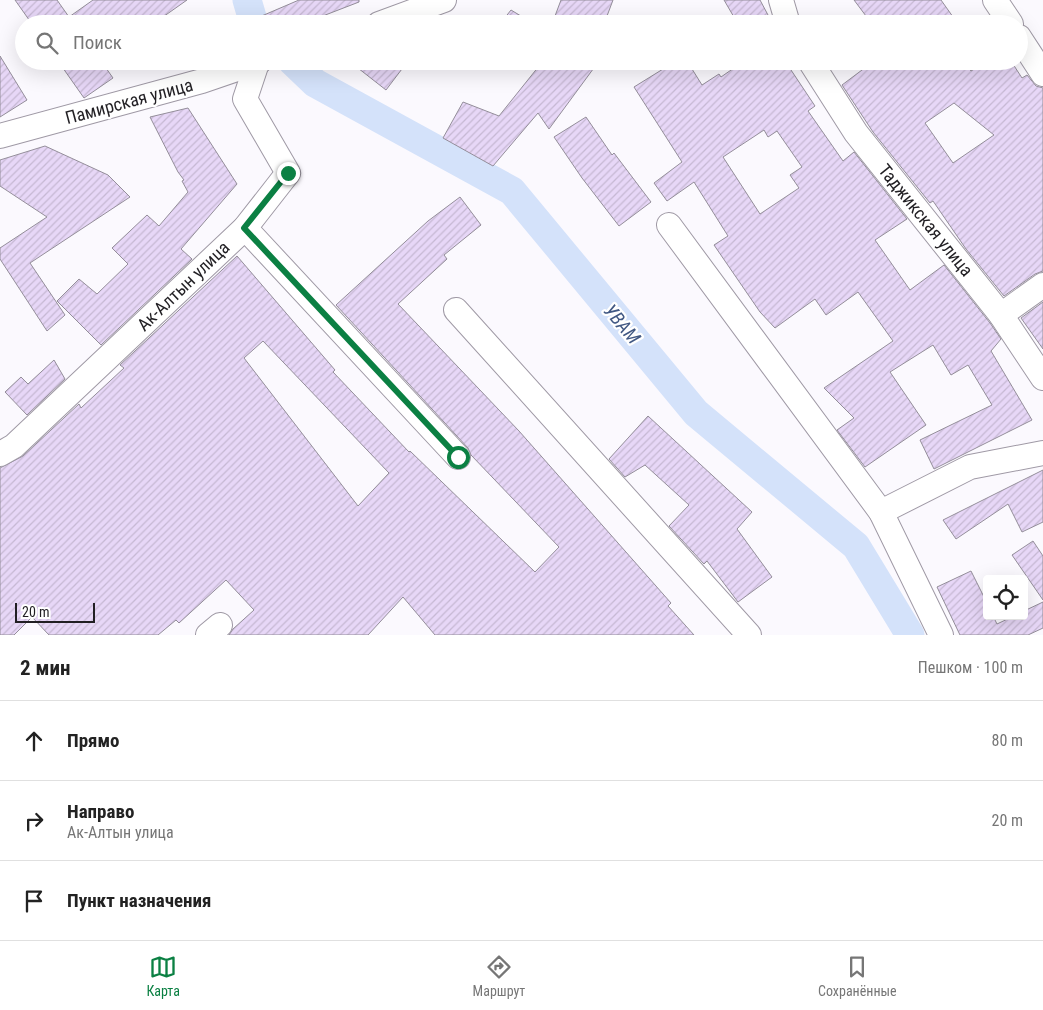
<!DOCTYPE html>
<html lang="ru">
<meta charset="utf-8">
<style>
:root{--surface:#fff;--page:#f6f6f6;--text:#222;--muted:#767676;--line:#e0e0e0;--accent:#0b8043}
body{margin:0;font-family:"Roboto Condensed",sans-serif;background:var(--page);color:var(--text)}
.controls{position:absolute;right:15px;bottom:15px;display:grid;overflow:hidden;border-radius:5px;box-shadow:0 5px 20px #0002}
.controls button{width:45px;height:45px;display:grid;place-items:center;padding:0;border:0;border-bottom:1px solid var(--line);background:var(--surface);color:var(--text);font:25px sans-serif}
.scale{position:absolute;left:15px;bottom:12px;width:80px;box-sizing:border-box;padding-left:5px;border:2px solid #211f23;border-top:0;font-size:14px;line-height:18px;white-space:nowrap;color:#211f23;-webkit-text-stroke:4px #fff;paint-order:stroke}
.stop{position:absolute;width:15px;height:15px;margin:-11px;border:4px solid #0b8043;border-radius:50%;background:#fff}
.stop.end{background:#0b8043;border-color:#fff;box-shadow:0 1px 5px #0008}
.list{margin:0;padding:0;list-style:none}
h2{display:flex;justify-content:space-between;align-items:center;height:65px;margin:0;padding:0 20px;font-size:21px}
h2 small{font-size:16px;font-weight:400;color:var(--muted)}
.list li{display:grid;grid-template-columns:32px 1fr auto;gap:15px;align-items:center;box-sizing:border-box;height:80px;padding:0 20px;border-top:1px solid var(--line)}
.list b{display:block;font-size:19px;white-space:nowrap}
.list p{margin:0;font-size:16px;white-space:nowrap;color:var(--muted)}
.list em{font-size:16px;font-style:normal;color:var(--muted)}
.icon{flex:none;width:28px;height:28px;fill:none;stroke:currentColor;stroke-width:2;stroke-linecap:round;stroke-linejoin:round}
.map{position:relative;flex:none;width:1043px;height:635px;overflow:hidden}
.search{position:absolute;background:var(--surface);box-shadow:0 5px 20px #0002;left:15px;right:15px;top:15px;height:55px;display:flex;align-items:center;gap:12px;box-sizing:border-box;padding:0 18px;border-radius:28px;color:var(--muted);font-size:19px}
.sheet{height:305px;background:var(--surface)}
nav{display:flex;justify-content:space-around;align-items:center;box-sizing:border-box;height:70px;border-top:1px solid var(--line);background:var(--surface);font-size:14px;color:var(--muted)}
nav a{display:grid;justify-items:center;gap:2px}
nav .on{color:var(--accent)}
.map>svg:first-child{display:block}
</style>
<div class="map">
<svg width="1043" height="635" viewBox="0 0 1043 635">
<defs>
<pattern id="building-hatch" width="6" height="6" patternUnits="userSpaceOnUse" patternTransform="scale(1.25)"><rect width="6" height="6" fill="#e7d7f7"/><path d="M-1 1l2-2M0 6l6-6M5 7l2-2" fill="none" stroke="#c6b8d3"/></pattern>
</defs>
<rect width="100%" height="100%" fill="#fbf9fe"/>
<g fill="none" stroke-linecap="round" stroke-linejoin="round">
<g stroke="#d4e2fa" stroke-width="29">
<polyline points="247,0 254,24"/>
<polyline points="292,61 315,83 512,191 696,413 856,546 910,635"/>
</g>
</g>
<g fill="url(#building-hatch)" stroke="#948e9a" fill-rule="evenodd">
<polygon points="15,0 57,0 69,17 93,0 187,0 153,24 32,24"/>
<polygon points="299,0 359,0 359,2 302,24 243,24"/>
<polygon points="561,0 613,0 604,24 552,24"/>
<polygon points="724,0 760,0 768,15 761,24 738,24"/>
<polygon points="854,0 941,0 958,24 872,24"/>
<polygon points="511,10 534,24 500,24"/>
<polygon points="0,56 27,100 0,117"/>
<polygon points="58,61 101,61 113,78 84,98"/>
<polygon points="349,61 408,61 386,90"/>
<polygon points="543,61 599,61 549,129 538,113 493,166 443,138 463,102 499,116"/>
<path d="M676,61h11l15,24 17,-11 2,3 23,-16h41l30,45 -7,5 35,50 11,-9 53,67 -32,21 35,50 34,-25 46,58 11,16 -10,12 41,69 -98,49 -14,-29 72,-35 -24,-40 -17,10 -18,-30 -43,27 36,53 -61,42 -28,-37 17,-12 -30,-30 69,-47 -35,-49 -32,23 -11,-16 -40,29 -15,-16 -46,-67 14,-9 -34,-54 -27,19 -13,-18 28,-21 -48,-75zM764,130l4,7 9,-6 25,36 -12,8 9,13 -39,26 -37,-57z"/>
<path d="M874,61h90l7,10 15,-10h25l11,17 5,-3 9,11 7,2v183l-8,3 -31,22 -38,-47 -33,-48 -3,2 -57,-71 -31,-47zM954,103l40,32 -41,28 -28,-40z"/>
<polygon points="188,108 237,184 181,249 192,259 101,345 57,301 79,279 97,294 128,264 112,248 147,215 159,226 188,192 182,181 184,180 178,172 150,117"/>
<polygon points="586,117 612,155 614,153 651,202 619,226 582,178 554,137"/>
<polygon points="45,146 108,175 130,197 30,263 65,315 47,331 0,259 0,248 47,217 0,186 0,160"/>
<path d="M460,197l21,28 -37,30 3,4 -49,45 121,127 152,172 -3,3 26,29h-259l-32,-38 -35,38h-139l4,-6 21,-19 -28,-30 -47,43 -3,-3 -18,15h-109l-17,-18 -18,18h-14v-167l23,-12 56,-52 2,4 43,-40 -4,-3 117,-109 98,114 -2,2 76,80 1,-1 125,121 24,-25 -88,-92 -3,-7 -132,-143 92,-84zM263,341l126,132 -31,33 -114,-148z"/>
<polygon points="1043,302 1043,349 1021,318"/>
<polygon points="54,360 65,379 27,415 5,392 21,377 28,384"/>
<polygon points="648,416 752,512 737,529 772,577 738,602 707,561 704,564 669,526 689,505 645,465 625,477 609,459"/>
<polygon points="1043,470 1043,522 1022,532 1008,504 956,539 943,520"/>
<polygon points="1033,541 1043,556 1043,600 1012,555"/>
<polygon points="971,571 987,603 987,616 993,616 997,624 1014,616 1024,616 1024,611 1043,602 1043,628 1028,635 960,635 937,587"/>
</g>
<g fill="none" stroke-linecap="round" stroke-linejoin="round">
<g stroke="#9f99a5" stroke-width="26">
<g id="street">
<polyline points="781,0 788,24"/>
<polyline points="995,0 1011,24"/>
<polyline points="379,24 444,0"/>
<polyline points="1019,37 1043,74"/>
<polyline points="810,61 856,133 1001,315 1043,378"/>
<polyline points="0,136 202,81 260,61"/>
<polyline points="669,225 881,512 941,635"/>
<polyline points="245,228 458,457"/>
<polyline points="456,310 749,635"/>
<polyline points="1001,315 1043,285"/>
<polyline points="0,454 14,446 245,228 288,173 245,99 257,63"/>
<polyline points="881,512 970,467 1043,453"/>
<polyline points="208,635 220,625"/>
</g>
</g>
<use href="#street" stroke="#fff" stroke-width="24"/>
</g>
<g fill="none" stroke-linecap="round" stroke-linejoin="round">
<polyline stroke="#0b8043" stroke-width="6" points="288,173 244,228 458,457"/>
</g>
<g text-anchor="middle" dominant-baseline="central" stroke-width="4.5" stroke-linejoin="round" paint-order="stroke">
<g font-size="18" fill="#211f23" stroke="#fff">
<text transform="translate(129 101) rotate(-15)">Памирская улица</text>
<text transform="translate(926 220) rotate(51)">Таджикская улица</text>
<text transform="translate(183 286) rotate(-44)">Ак-Алтын улица</text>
</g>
<g font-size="19" font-style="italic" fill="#415883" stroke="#fff">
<text transform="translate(622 324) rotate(50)">УВАМ</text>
</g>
</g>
</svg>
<div class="controls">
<button><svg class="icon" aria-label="locate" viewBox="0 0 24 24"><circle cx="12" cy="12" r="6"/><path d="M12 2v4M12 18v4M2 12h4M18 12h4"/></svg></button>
</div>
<div class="scale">20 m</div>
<div class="stop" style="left:458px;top:457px"></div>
<div class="stop end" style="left:288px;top:173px"></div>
<div class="search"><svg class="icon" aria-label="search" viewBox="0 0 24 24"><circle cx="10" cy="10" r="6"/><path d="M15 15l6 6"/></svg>Поиск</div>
</div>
<section class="sheet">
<h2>2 мин<small>Пешком · 100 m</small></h2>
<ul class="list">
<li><svg class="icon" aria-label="ahead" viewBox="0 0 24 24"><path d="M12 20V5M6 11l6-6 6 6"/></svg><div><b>Прямо</b></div><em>80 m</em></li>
<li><svg class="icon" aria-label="right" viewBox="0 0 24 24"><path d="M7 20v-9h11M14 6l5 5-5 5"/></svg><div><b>Направо</b><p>Ак-Алтын улица</p></div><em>20 m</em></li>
<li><svg class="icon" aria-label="arrive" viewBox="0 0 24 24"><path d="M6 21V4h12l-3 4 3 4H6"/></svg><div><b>Пункт назначения</b></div></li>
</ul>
</section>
<nav>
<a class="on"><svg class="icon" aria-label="map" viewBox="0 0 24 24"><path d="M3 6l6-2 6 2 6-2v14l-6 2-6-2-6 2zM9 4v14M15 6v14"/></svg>Карта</a>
<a><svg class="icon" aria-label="directions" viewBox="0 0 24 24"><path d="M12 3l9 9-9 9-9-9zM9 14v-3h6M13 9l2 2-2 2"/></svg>Маршрут</a>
<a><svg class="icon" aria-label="saved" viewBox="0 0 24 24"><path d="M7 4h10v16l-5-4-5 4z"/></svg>Сохранённые</a>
</nav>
